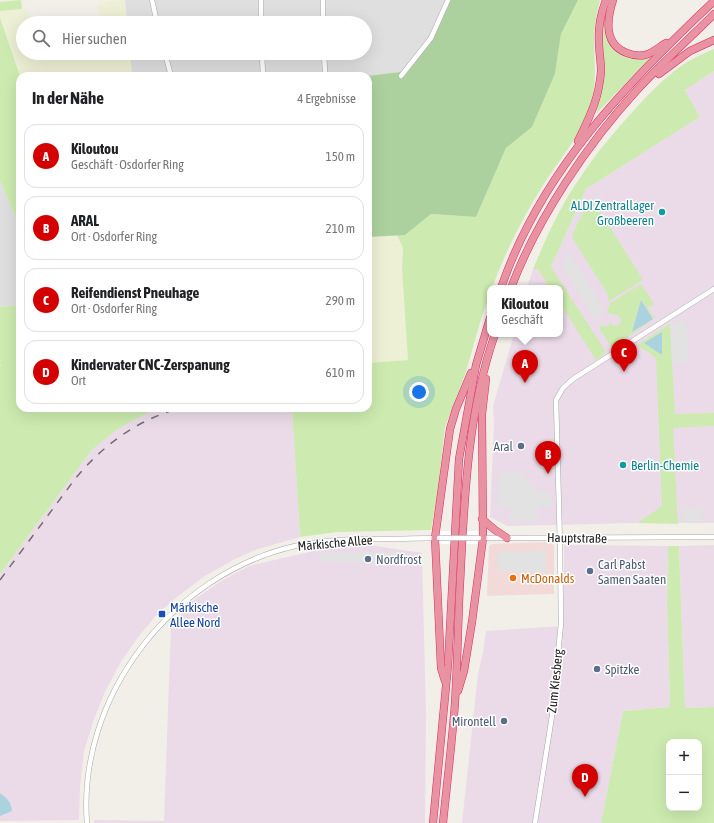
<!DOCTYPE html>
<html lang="de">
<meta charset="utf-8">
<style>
:root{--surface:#fff;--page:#f2f2f2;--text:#202124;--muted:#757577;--line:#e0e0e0;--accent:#d40000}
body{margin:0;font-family:"Asap Condensed",sans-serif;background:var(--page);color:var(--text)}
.controls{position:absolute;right:12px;bottom:12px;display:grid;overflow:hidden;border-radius:8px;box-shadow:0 4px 16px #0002}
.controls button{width:36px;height:36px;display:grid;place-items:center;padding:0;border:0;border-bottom:1px solid var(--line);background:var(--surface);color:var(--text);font:20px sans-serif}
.you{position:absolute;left:419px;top:392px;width:14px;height:14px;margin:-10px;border:3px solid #fff;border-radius:50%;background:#1a73e8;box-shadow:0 0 0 6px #1a73e833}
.badge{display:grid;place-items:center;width:26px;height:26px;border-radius:50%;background:var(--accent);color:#fff;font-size:13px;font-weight:700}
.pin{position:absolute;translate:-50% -33px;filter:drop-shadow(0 1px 2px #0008)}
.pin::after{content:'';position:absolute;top:21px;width:14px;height:12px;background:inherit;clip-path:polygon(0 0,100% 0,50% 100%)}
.popup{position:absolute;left:487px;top:285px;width:76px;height:52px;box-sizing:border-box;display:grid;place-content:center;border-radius:8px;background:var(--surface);filter:drop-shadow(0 1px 3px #0005);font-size:13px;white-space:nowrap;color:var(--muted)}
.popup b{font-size:15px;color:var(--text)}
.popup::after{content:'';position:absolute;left:50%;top:100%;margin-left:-8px;border:8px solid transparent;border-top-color:var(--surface)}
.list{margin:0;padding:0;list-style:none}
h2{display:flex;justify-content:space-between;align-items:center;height:52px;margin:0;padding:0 16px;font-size:17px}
h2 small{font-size:13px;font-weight:400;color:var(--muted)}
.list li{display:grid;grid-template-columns:26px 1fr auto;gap:12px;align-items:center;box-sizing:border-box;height:64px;margin:0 8px 8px;padding:0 8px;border:1px solid var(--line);border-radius:12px}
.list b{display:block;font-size:15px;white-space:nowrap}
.list p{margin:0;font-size:13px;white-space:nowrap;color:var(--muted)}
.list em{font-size:13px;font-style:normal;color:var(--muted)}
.icon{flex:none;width:22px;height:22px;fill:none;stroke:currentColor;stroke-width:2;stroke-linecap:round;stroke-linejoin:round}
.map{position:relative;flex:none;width:714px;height:823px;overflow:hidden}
.search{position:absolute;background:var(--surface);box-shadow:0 4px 16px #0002;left:16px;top:16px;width:356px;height:44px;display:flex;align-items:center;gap:10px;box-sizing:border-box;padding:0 14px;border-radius:22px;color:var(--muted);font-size:15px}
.panel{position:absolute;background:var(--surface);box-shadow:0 4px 16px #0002;left:16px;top:72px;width:356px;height:340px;border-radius:12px}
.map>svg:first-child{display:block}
</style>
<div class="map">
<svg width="714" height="823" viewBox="0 0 714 823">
<rect width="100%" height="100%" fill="#f2efe9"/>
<g fill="#e0dfdf">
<polygon points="125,0 447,0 431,38 405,69 400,72 367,76 132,76 130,53 365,53 365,23 127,23"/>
<polygon points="0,181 20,227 20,305 0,307"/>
</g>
<polygon fill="#f2dad9" points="547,542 554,545 554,594 487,596 489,546 492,544"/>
<g fill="#ebdbe8">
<polygon points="714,71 714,523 637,523 507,526 490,517 494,424 493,406 514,334 560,334 560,288 527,288 533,269 551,267 586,189 700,117 685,90"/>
<polygon points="158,408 281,408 282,411 292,410 300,537 258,549 235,559 205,576 182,593 158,613 139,636 122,660 105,692 94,719 84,751 80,787 79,820 0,821 0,574 91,451 105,438 125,425 138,417"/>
<polygon points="564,545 668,546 667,603 670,707 623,711 601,823 462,823 478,674 483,652 486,631 563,626"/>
<polygon points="714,545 714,707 685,708 679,546"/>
<polygon points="353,546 376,546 422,553 426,714 425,823 94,823 94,820 164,821 171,625 195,599 221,581 249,566 318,550"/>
</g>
<g fill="#eef0d5">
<polygon points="116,0 125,0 127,23 101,23 97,6 101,3"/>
<polygon points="26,9 34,23 23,23 23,53 130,53 132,76 20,76 0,18 0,11"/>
<polygon points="397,235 403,248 402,268 408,360 368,363 368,237"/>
</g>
<g fill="#cdebb0" fill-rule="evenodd">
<polygon points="21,0 22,9 0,11 0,2"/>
<path d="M578,0h22c-3,12 -5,24 -6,36 0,25 4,49 -5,73 -8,26 -27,47 -42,70 -22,34 -41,71 -55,109h-2v6l-9,25 -15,53 -21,55 -8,70 -6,33 -94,2 -37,5 -8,-127 -11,1v-3h87v-45l40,-3 -6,-92 1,-20 -6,-13h8l26,-21 45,3 30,-69 26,-21 23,-53 6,-40z"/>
<polygon points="609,0 605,24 606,33 609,40 639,58 651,57 596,114 602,87 602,24"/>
<polygon points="0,18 20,76 20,227 0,181"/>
<path d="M714,49v22l-29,19 15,27 -114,72 -35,78 55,85 -10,8 -36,-57v-15h-10l-12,-19h-5c14,-33 28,-65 49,-94 13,-20 29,-39 45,-57 17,-19 36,-40 57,-54 9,-6 20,-11 30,-15z"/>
<polygon points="593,200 643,280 609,301 607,293 573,239 572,235 588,202"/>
<polygon points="641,284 654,304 648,308 655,318 653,318 641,300 632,332 655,318 612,348 600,330 601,325 608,327 610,321 612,325 616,326 620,324 621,320 618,315 607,313 610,303"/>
<path d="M20,305v103h138c-25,11 -47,24 -67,43l-91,123v-208h1l-1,-2v-57z"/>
<polygon points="670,324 675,414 714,413 714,426 673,428 678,524 637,523 662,506 656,358 637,345"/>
<path d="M668,546h11l6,162 29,-1v116h-113l22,-112 47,-4 -3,-104zM669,742h30v66h-30z"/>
</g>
<polygon fill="#add19e" points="448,0 578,0 561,34 555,74 532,127 506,148 476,217 431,214 405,235 368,237 368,76 367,76 400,72 405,69 431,38"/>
<g fill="#e2e2e2">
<polygon points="568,251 603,306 597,322 562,267"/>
<polygon points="686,319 689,362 672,363 670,324"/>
<polygon points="499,473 525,473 526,480 537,492 551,492 551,508 538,508 537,522 510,522 511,508 497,507"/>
<polygon points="702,508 703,521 682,522 682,509"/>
<polygon points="546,551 546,572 498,571 497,552"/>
<polygon points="404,552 406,556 415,557 416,565 320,561 320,553"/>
</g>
<g fill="#aad3df">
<polygon points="641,300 653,319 632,332"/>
<polygon points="662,332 662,355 644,343"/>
<path d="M0,793c8,6 11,9 12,18l-12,5z"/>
</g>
<rect fill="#fff" x="439" y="531" width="40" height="13"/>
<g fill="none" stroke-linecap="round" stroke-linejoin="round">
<g stroke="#a9a9a9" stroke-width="5.5">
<g id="minor">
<polyline points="152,0 157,23"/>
<polyline points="261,0 261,23"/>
<polyline points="323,1 323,23"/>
<polyline points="165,53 171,76"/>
<polyline points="262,53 263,76"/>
<polyline points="313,76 322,76 325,72 324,53"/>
<polyline points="401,76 431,38 448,0"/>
<polyline points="480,538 714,537"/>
<path d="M87,823c-10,-127 86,-249 208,-277 30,-7 61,-7 91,-7 17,0 34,-1 52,-1"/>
<polyline points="535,823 552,716 561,623 560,545 556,400 563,388 573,379 714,289"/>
</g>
</g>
<g stroke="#dc2a67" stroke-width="8">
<g id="highway">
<path d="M613,0c-6,19 -10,44 14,53 5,2 12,3 18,2 8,-2 14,-8 21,-12"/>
<polyline points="659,74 690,51 714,40"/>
<path d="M578,141c12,-25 21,-42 23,-70 0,-10 -2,-19 -2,-28 -1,-14 2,-30 7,-43"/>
<path d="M501,288c40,-117 125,-204 213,-287"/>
<path d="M511,288c26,-69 77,-145 127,-199 24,-26 51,-50 76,-75"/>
<polyline points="482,519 495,530 507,538"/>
<polyline points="445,681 441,668 435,538 450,429 456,409 471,373"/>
<polyline points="458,691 464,671 472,622 483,538 482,414 486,379"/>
<polyline points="433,823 448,665 459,459 476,365 490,318"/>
<path d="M443,823c4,-40 9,-80 12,-120 2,-34 3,-67 4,-100 5,-90 6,-183 36,-269"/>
</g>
</g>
<use href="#minor" stroke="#fff" stroke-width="4.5"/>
<use href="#highway" stroke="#e892a2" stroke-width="7"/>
<path stroke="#707070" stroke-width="1.5" stroke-dasharray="8 8" stroke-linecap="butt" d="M0,580l75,-101c28,-34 62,-59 105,-71"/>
<g stroke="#a9a9a9" stroke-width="5.5" stroke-linecap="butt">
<polyline id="minor-bridge" points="439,538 479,538"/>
</g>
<use href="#minor-bridge" stroke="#fff" stroke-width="4.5"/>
</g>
<g fill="#0f9aa8" stroke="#fff" stroke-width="1.5">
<circle cx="662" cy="212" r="4"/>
<circle cx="623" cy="465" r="4"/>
</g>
<g fill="#5c6f8a" stroke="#fff" stroke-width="1.5">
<circle cx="521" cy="446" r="4"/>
<circle cx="368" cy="559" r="4"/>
<circle cx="590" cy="571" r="4"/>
<circle cx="597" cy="669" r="4"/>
<circle cx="504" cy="721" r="4"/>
</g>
<circle fill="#e8710a" stroke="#fff" stroke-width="1.5" cx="513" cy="578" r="4"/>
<rect fill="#1a4fb4" stroke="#fff" stroke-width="1.5" x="158" y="610" width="8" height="8" rx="2"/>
<g text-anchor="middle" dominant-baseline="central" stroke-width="3" stroke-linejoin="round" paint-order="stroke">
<g font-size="13" fill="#0d838f" stroke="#fff" text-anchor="end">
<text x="654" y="205">ALDI Zentrallager<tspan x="654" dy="15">Großbeeren</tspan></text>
<text x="631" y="465" text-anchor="start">Berlin-Chemie</text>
</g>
<g font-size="13" fill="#4e5e75" stroke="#fff" text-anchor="start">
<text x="513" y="446" text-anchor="end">Aral</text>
<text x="376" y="559">Nordfrost</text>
<text x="598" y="564">Carl Pabst<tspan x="598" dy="15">Samen Saaten</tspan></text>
<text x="605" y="669">Spitzke</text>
<text x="496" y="721" text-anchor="end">Mirontell</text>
</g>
<g font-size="13" fill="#222" stroke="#fff">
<text transform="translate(577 538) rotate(1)">Hauptstraße</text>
<text transform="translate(335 543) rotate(-5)">Märkische Allee</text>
<text transform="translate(555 681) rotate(-84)">Zum Kiesberg</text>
</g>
<g font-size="13" fill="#c56008" stroke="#fff" text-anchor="start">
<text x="521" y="578">McDonalds</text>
</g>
<g font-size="13" fill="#164399" stroke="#fff" text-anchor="start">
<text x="170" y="607">Märkische<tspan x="170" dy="15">Allee Nord</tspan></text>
</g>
</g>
</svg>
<div class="controls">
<button>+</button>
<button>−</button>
</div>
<div class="you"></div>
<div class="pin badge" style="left:525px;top:383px">A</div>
<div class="popup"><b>Kiloutou</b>Geschäft</div>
<div class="pin badge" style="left:548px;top:474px">B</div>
<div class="pin badge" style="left:624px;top:372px">C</div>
<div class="pin badge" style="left:585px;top:797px">D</div>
<div class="search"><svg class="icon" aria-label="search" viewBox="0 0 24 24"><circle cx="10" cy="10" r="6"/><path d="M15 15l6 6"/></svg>Hier suchen</div>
<section class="panel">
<h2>In der Nähe<small>4 Ergebnisse</small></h2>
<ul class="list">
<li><span class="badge">A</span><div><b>Kiloutou</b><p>Geschäft · Osdorfer Ring</p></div><em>150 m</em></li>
<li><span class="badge">B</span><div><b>ARAL</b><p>Ort · Osdorfer Ring</p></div><em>210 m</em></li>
<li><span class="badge">C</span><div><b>Reifendienst Pneuhage</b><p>Ort · Osdorfer Ring</p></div><em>290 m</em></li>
<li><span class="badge">D</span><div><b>Kindervater CNC-Zerspanung</b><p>Ort</p></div><em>610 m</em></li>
</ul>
</section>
</div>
